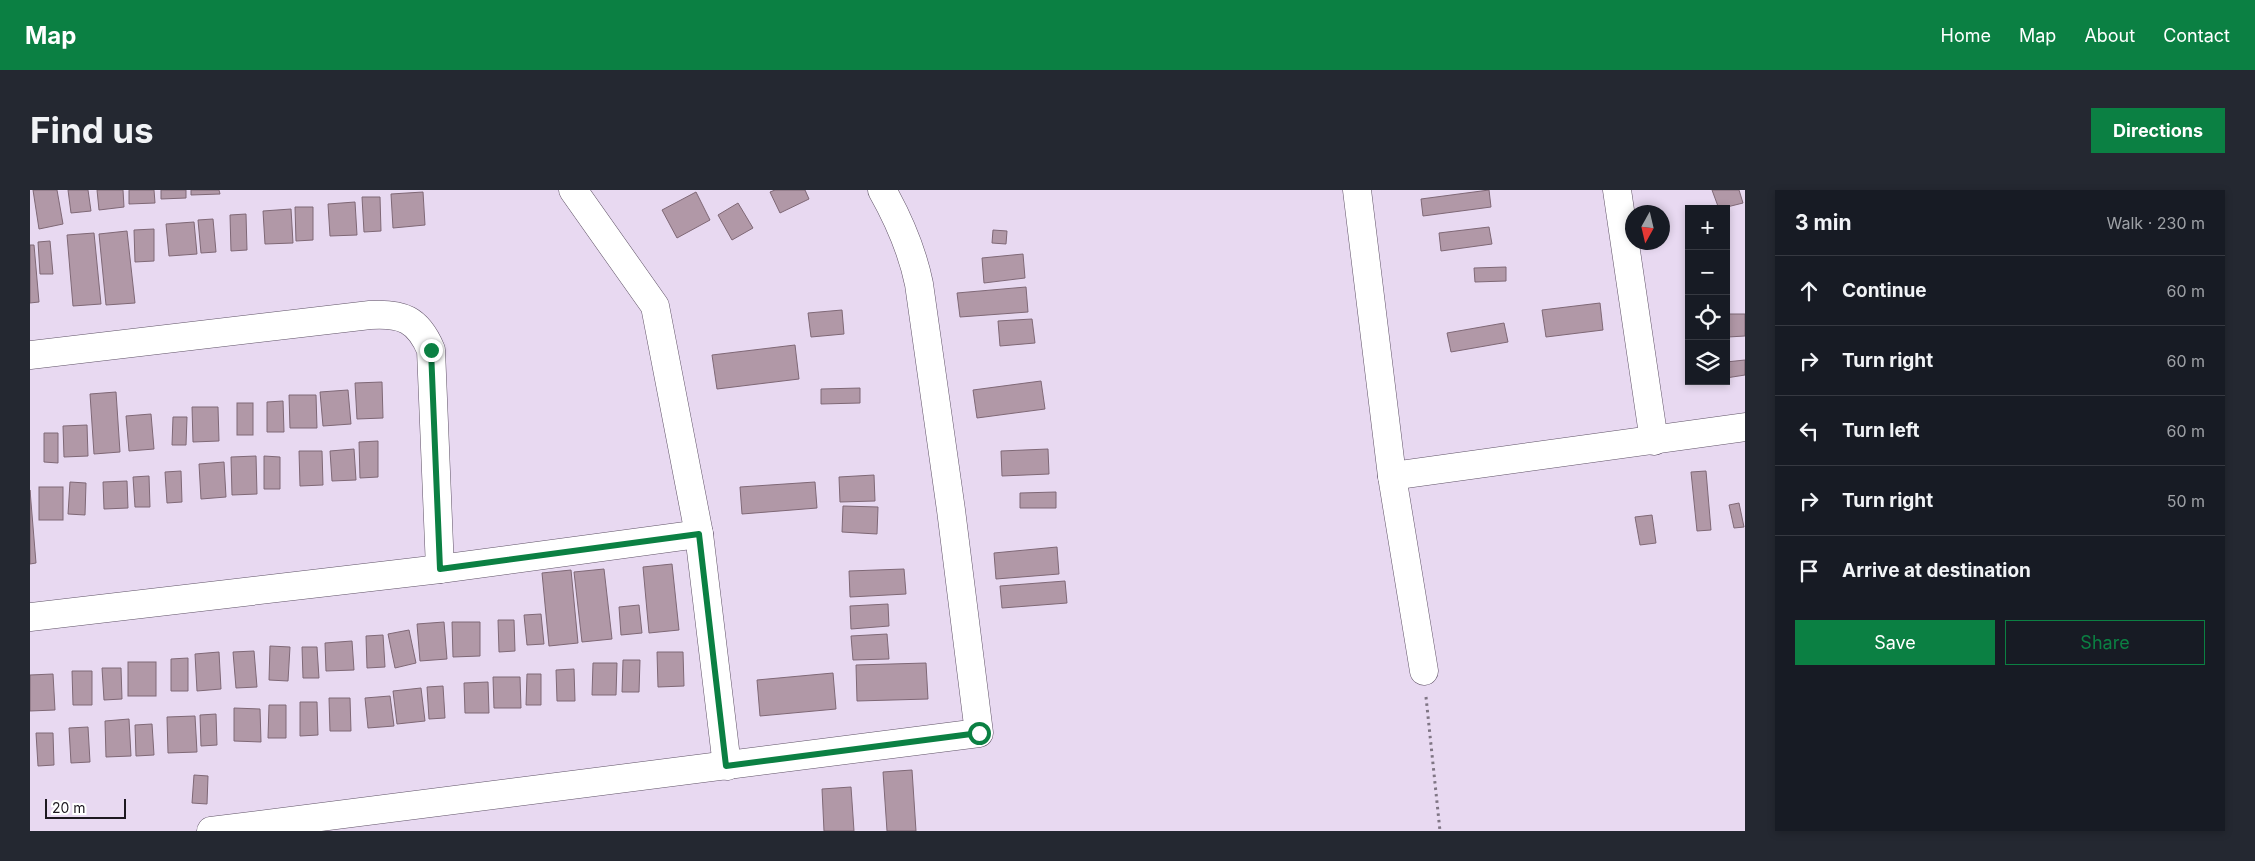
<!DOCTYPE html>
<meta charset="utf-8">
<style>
:root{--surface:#171b24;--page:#242831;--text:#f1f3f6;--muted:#9ea1a6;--line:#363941;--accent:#0b8043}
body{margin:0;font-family:Inter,sans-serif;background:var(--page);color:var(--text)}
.controls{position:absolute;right:15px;top:15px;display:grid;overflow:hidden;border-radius:0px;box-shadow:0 2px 8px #0003}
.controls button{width:45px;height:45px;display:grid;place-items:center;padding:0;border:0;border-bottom:1px solid var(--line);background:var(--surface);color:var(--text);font:25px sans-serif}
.compass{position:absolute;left:1595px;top:15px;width:45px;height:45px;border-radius:50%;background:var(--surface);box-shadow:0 2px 8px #0003;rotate:188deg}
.scale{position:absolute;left:15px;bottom:12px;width:81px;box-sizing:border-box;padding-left:5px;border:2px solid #1d1820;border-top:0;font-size:14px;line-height:18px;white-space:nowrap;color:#1d1820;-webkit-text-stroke:4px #fff;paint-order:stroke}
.stop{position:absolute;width:15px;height:15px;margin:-11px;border:4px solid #0b8043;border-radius:50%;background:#fff}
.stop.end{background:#0b8043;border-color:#fff;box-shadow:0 1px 5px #0008}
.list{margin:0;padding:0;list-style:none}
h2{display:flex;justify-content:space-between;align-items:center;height:65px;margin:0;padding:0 20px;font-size:21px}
h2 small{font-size:16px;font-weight:400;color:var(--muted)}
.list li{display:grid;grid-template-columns:32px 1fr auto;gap:15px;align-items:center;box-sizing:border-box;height:70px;padding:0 20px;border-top:1px solid var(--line)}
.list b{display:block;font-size:19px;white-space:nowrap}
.list em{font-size:16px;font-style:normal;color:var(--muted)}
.actions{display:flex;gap:10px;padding:15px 20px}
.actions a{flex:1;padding:11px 0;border:1px solid var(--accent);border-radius:0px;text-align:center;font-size:18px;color:var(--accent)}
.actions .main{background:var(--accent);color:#fff}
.icon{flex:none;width:28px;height:28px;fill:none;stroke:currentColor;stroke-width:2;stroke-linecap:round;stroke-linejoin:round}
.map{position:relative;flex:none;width:1715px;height:641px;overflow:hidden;border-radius:0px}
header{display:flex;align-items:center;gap:30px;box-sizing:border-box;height:70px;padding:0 25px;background:var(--accent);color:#fff}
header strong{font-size:24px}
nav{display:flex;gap:28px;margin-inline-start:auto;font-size:18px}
.intro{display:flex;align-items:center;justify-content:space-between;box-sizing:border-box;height:120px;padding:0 30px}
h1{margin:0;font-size:35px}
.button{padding:12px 22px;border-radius:0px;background:var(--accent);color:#fff;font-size:18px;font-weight:700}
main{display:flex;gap:30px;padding:0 30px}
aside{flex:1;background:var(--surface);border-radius:0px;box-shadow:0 2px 8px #0003}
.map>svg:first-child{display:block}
</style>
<header>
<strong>Map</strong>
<nav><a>Home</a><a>Map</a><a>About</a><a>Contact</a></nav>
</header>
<div class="intro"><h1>Find us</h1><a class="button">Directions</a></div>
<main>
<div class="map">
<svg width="1715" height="641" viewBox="0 0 1715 641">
<rect width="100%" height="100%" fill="#e8d9f1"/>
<g fill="#b198a7" stroke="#7f6876">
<polygon points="3,0 27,0 33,34 9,39"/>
<polygon points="38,0 58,0 61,21 41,23"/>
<polygon points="67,0 93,0 94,17 69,20"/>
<polygon points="99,0 124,0 125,13 99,14"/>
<polygon points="131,0 156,0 156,8 131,9"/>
<polygon points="161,0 189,0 190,4 161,5"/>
<polygon points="745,0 775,0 779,9 750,23 740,2"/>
<polygon points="1459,0 1461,17 1393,26 1391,9"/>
<polygon points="1682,0 1709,0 1713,13 1689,19"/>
<polygon points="393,2 395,35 363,38 361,4"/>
<polygon points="666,2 680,30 647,48 632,20"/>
<polygon points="332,7 350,7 351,41 334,42"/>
<polygon points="325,12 327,45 300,46 298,14"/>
<polygon points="708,13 723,38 702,50 688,25"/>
<polygon points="265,17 283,17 283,50 266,51"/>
<polygon points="261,19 263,53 235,54 233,21"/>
<polygon points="216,24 217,60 201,61 200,25"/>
<polygon points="183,29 186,62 171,63 168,30"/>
<polygon points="164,32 167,64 139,66 136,34"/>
<polygon points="1459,37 1462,54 1411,61 1409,43"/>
<polygon points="124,39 124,71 105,72 104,40"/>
<polygon points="963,40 977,41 976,54 962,53"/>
<polygon points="97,41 105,113 76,115 69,44"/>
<polygon points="64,43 71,114 43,116 37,45"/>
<polygon points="20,51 23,84 10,84 8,52"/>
<polygon points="0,55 4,55 9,112 0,113"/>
<polygon points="993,64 995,88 954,93 952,68"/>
<polygon points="1476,77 1476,91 1445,92 1444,78"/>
<polygon points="996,97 998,122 930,127 927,103"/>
<polygon points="1570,113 1573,140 1516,147 1512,120"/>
<polygon points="812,120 814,144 781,147 778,123"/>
<polygon points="1698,124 1715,124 1715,146 1698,147"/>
<polygon points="1002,129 1005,153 970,156 968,131"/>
<polygon points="1474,133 1478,152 1421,162 1417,143"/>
<polygon points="765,155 769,189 687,199 682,165"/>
<polygon points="1715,170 1715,185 1696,188 1696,172"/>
<polygon points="1011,191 1015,219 947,228 943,200"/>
<polygon points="352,192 353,228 327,229 325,193"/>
<polygon points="830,198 830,213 791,214 791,199"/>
<polygon points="318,200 321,234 293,236 290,202"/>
<polygon points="86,202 90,262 64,264 60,204"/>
<polygon points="259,205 286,205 287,238 260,238"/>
<polygon points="253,211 254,242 237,242 237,212"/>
<rect x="207" y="213" width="16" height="32"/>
<polygon points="162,217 188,217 189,251 163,252"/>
<polygon points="121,224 124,259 99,261 96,226"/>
<polygon points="143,227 157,227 156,255 142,255"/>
<polygon points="57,235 58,266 34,267 33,236"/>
<polygon points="14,243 28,243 28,273 14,272"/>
<polygon points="348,251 348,287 330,288 329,252"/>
<polygon points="324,259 326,290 302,291 300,261"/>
<polygon points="1018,259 1019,284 972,286 971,261"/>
<polygon points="269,261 292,261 293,295 270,296"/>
<polygon points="226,266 227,304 202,305 201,267"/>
<polygon points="234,266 250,267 250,299 234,299"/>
<polygon points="194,272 196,307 171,309 169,274"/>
<polygon points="151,281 152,312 137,313 135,282"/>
<polygon points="1676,281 1681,340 1667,341 1661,282"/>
<polygon points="844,285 845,311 810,312 809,287"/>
<polygon points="119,286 120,317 105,317 103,287"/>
<polygon points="97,291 98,318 74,319 73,292"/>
<polygon points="40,292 56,293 55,325 38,324"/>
<polygon points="785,292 787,318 712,324 710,297"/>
<rect x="9" y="297" width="24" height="33"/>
<polygon points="0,300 6,373 0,374"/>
<polygon points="1026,302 1026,318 990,318 990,303"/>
<polygon points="1709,313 1714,337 1704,338 1699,315"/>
<polygon points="813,316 848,317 847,344 812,342"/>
<polygon points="1622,325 1626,353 1610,355 1605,327"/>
<polygon points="1027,357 1029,384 966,389 964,363"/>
<polygon points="642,374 649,440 619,443 613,377"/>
<polygon points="574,379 582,449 552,452 544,382"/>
<polygon points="874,379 876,404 820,407 819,381"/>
<polygon points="541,380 548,453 519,456 512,383"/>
<polygon points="1035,391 1037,413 972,418 970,396"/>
<polygon points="858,414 859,436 821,439 820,416"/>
<polygon points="609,415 612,443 591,445 589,417"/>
<polygon points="511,424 514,454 497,455 494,425"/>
<polygon points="468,430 484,430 485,461 469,462"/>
<polygon points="414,432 417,469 390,471 387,434"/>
<polygon points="422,432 450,432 450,466 423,467"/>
<polygon points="379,440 386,473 365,478 358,444"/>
<polygon points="857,444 859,469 823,470 821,446"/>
<polygon points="353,445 355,477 337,478 336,446"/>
<polygon points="322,451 324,480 296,481 295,453"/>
<polygon points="240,456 260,457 258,491 239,490"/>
<polygon points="272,457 287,457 289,488 273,488"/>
<polygon points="224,461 227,497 206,498 203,462"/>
<polygon points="189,462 191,499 167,501 165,464"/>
<polygon points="627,462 653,462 654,496 628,497"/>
<polygon points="158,468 158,501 141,501 141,469"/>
<polygon points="593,470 610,470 609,502 592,502"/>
<rect x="98" y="472" width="28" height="34"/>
<polygon points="563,473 587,473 586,505 562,505"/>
<polygon points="896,473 898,509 827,511 826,475"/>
<polygon points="72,478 91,478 92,509 74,510"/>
<polygon points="544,479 545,511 527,511 526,480"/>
<polygon points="42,481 62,481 62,515 43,515"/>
<polygon points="803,483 806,519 730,526 727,490"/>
<polygon points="23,484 25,520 0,521 0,485"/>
<polygon points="497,484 511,484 511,515 496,515"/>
<polygon points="463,487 490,487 491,518 464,518"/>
<polygon points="458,492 459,523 435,523 434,493"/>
<polygon points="413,496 415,528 399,529 397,497"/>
<polygon points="391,498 395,531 367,534 363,501"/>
<polygon points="360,506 364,536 338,538 335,508"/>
<polygon points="299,508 320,508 321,541 300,541"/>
<polygon points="270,512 287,512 288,545 270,546"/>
<polygon points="239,515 256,515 256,548 238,548"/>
<polygon points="204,518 230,519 231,552 204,551"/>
<polygon points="186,524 187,555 171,556 170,525"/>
<polygon points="165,526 167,562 138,563 137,527"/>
<polygon points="99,529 101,566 76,567 75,531"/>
<polygon points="122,534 124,565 106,566 105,535"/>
<polygon points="58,537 60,572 41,573 39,538"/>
<polygon points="6,543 23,543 24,575 8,576"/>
<polygon points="882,580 886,641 857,641 853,582"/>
<polygon points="164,585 178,586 177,614 162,613"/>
<polygon points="821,597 824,641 794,641 792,599"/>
</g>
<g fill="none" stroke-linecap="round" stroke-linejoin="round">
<g stroke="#5f5266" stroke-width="29">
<g id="street">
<polyline points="543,0 625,116 669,344 697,576"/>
<polyline points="1327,0 1362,286 1394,481"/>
<polyline points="1587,0 1624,251"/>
<path d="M0,165l340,-40c32,-2 48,4 61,35l9,219"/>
<polyline points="1362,286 1715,237"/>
<polyline points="0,427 410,379 669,344"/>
<path d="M181,641l768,-98 -28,-223 -32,-226c-7,-34 -20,-64 -37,-94"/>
</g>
</g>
<polyline stroke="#7f7584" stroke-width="3" stroke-dasharray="2.5 4" stroke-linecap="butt" points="1396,507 1410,641"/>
<use href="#street" stroke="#fff" stroke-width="28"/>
</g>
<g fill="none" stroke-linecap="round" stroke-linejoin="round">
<polyline stroke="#0b8043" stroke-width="6" points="401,160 410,379 669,344 696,576 949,543"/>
</g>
</svg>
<div class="controls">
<button>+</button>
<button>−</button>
<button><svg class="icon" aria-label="locate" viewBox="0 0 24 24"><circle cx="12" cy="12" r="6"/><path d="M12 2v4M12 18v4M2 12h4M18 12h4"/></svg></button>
<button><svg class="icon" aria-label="layers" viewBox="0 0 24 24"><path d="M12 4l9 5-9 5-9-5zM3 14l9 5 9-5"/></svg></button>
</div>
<svg class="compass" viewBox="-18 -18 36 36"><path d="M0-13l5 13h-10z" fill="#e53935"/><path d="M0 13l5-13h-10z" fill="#9ea1a6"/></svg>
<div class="scale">20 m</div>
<div class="stop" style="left:949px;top:543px"></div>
<div class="stop end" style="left:401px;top:160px"></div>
</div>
<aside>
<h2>3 min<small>Walk · 230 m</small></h2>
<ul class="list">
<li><svg class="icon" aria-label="ahead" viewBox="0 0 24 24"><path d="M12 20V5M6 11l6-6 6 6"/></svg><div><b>Continue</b></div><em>60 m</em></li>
<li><svg class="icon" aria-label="right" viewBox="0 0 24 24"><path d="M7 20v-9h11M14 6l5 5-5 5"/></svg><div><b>Turn right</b></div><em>60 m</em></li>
<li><svg class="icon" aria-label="left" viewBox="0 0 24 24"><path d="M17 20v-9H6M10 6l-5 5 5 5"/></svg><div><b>Turn left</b></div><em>60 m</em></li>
<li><svg class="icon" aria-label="right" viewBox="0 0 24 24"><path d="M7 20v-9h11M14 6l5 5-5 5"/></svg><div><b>Turn right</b></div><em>50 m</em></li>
<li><svg class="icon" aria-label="arrive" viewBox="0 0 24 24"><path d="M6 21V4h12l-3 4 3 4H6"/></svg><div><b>Arrive at destination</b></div></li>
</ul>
<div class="actions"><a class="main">Save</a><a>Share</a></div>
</aside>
</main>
